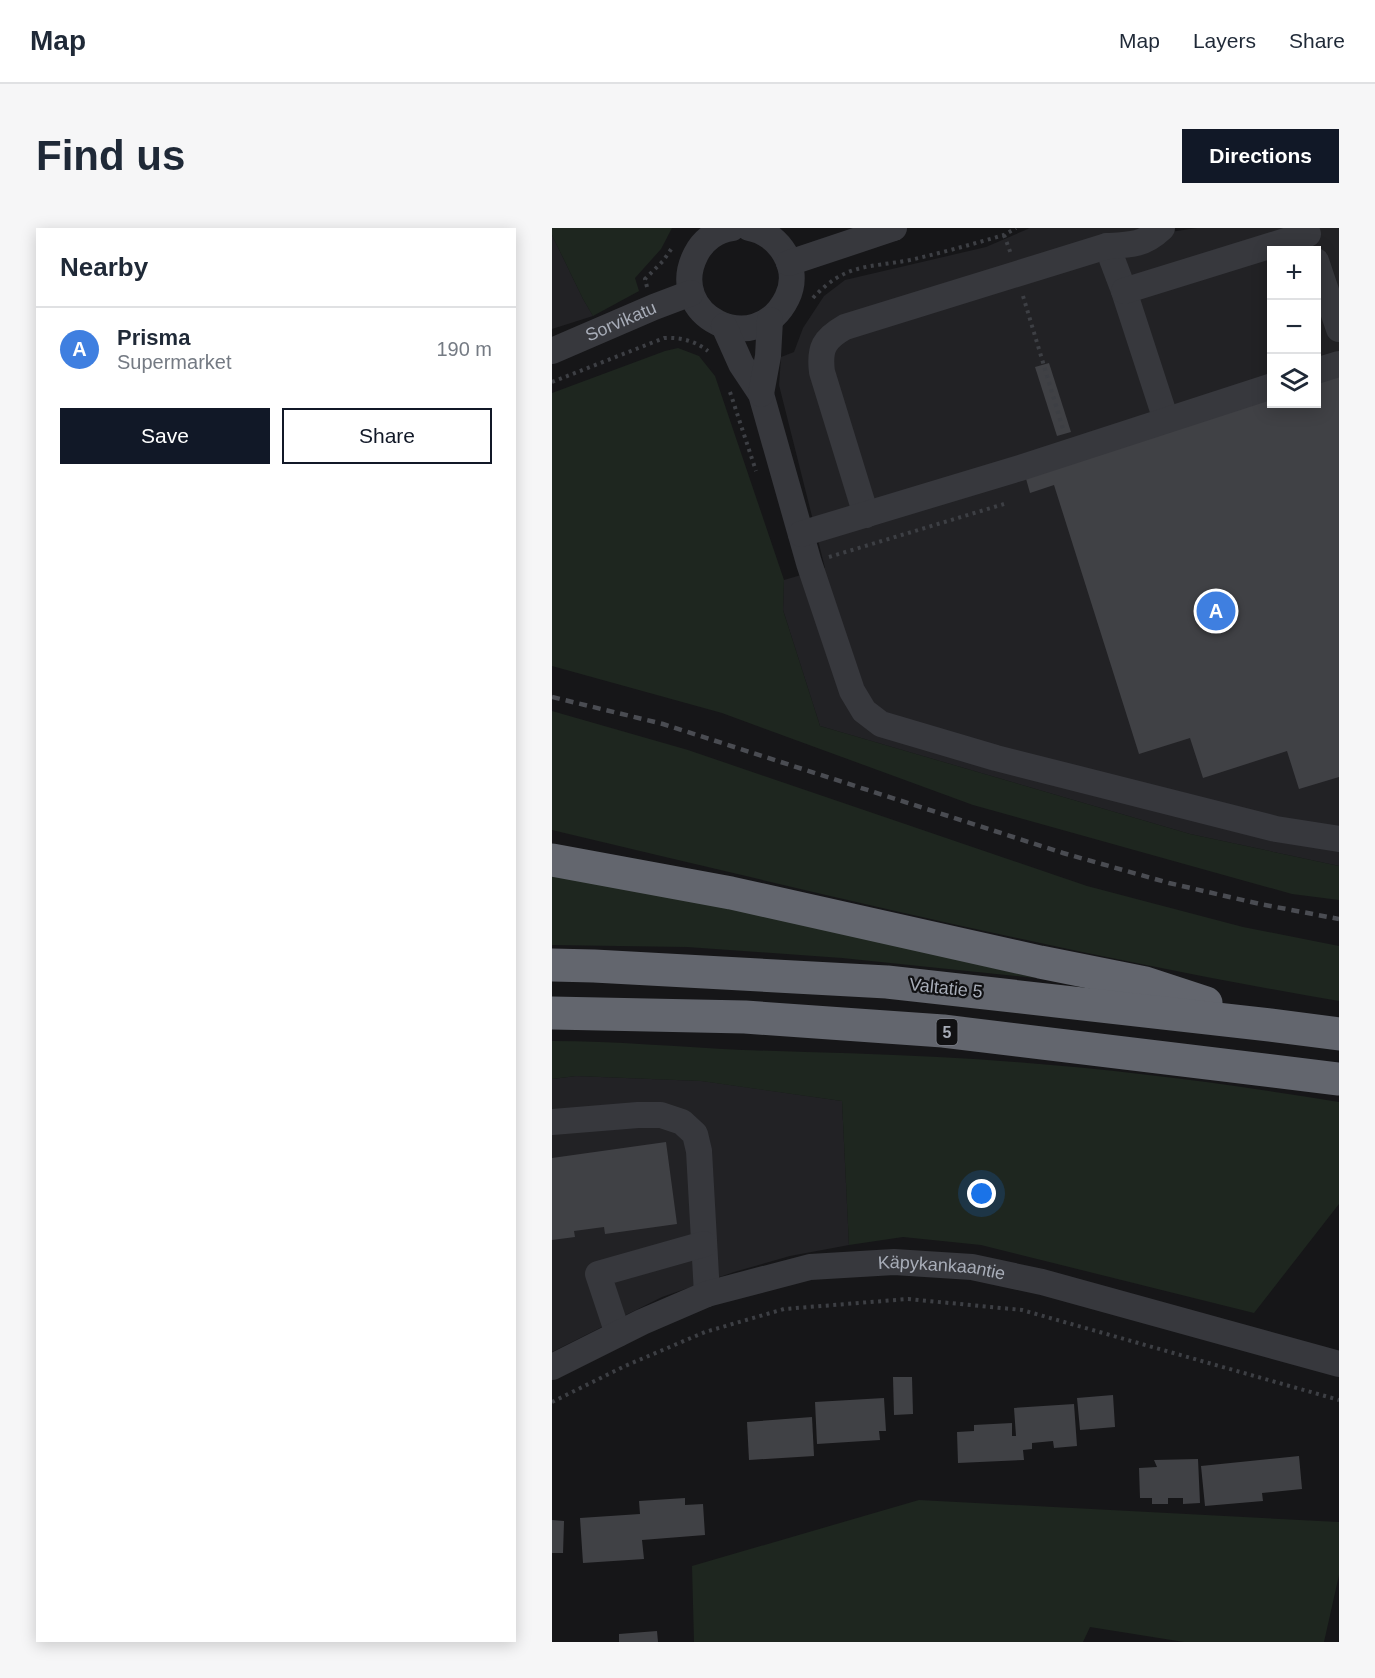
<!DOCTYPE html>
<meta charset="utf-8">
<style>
:root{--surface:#fff;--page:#f6f6f7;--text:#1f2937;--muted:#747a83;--line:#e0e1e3;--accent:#111827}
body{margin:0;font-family:Helvetica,sans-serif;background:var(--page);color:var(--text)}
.controls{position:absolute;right:18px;top:18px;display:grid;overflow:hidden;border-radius:0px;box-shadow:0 3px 15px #0003}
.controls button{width:54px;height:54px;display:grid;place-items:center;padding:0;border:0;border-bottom:2px solid var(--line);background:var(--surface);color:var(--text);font:30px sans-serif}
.you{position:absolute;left:430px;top:966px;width:21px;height:21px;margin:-15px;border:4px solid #fff;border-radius:50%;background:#1a73e8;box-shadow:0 0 0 9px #1a73e833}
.badge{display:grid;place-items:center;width:39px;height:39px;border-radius:50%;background:var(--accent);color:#fff;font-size:20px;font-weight:700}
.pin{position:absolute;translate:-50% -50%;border:3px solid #fff;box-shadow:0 2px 6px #0006}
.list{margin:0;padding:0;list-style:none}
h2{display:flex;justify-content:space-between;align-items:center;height:78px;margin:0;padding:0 24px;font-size:26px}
h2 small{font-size:20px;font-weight:400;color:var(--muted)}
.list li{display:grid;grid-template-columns:39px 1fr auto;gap:18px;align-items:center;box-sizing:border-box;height:84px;padding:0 24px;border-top:2px solid var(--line)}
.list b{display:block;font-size:22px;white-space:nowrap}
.list p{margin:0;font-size:20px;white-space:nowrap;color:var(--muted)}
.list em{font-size:20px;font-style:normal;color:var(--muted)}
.actions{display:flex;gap:12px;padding:18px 24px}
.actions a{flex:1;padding:14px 0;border:2px solid var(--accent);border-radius:0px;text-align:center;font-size:21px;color:var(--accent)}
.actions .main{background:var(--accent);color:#fff}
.icon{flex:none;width:33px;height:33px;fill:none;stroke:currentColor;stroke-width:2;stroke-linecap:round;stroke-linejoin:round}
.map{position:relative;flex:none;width:787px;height:1414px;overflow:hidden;border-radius:0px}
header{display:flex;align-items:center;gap:36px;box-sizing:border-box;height:84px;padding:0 30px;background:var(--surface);border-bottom:2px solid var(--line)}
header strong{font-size:28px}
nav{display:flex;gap:33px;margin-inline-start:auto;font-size:21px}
.intro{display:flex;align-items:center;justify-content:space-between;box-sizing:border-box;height:144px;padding:0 36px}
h1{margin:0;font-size:42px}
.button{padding:15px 27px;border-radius:0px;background:var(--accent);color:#fff;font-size:21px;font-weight:700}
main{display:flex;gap:36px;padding:0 36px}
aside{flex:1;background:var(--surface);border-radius:0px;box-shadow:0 3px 15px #0003}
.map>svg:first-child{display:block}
</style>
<header>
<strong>Map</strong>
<nav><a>Map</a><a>Layers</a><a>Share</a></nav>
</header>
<div class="intro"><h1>Find us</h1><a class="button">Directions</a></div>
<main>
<aside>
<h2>Nearby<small></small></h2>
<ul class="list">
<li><span class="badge" style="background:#3f7fe0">A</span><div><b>Prisma</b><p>Supermarket</p></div><em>190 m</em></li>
</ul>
<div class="actions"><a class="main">Save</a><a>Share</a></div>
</aside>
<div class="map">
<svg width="787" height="1414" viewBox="0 0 787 1414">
<rect width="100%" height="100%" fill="#161618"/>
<g fill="#222225" fill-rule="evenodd">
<path d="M478,0h121l19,4 27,-4h142v638l-149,-32 -370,-108 -37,-116 1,-30 41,-12 -46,-183 2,-28 13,-5 9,-24 21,-32 21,-16 141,-33zM720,22h44v154h-44z"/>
<polygon points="0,7 31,71 41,88 0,101"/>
<polygon points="24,848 150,853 290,873 297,1017 238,1028 182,1044 110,1069 0,1124 0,851"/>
</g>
<g fill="#1e261f">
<polygon points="0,0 120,0 109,21 83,50 87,63 41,88 31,71 0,7"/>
<polygon points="126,120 147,128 163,148 232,352 231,382 268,498 638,606 787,638 787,672 740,666 421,577 170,485 0,438 0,165 113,123"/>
<path d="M0,483l136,39 399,136 156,41 96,19v55c-265,-45 -526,-109 -787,-171z"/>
<polygon points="0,646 215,687 484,750 290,730 135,719 0,717"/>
<path d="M0,813c64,0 127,6 190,9 66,2 131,4 196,7 134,7 268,23 401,45v102l-85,109 -273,-68 -78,-8 -54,8 -7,-144 -141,-20 -125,-5 -24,3z"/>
<polygon points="367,1272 787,1294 787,1347 772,1414 632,1414 538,1399 531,1414 142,1414 140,1338"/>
</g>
<g fill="#404145">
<polygon points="497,135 519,204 505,208 483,139"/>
<polygon points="787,148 787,549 747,561 735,523 651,550 638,510 587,526 502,257 478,265 473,247 720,169 720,176 764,176 764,155"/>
<polygon points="114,914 125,996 53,1006 52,999 22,1003 23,1009 0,1012 0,930"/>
<polygon points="341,1149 360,1149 361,1186 342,1187"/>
<polygon points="561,1167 563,1199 528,1202 525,1170"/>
<polygon points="332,1170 334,1203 327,1203 328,1212 265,1216 263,1174"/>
<polygon points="522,1176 525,1218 502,1220 501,1213 480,1215 480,1221 471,1222 472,1232 406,1235 405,1204 422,1203 422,1197 460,1195 460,1208 464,1208 462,1180"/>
<polygon points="260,1189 262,1228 197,1232 195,1194"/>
<polygon points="747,1228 750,1261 710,1265 711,1273 653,1278 649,1238"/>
<polygon points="646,1231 648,1275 631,1276 631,1270 616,1270 616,1276 600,1276 600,1270 588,1270 587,1240 605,1239 602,1232"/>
<polygon points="133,1270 133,1277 151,1276 153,1307 90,1312 92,1331 31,1335 28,1290 88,1286 87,1273"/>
<polygon points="0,1292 12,1293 11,1325 0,1325"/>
<polygon points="105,1403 106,1414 67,1414 67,1406"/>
</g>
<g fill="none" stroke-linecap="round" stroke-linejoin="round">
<g stroke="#3d3f44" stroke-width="4" stroke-dasharray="3 4.5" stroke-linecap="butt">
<polyline points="452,7 459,26"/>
<polyline points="95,59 93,51 111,33 120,20"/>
<polyline points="471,68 511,201"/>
<path d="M261,70c32,-35 55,-30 97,-38 31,-7 63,-16 94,-25l12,-7"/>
<path d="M0,154l112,-44c17,-1 31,3 44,13"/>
<polyline points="178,164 204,243"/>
<polyline points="277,329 452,276"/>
<polyline points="0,1174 73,1138 153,1104 232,1081 356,1071 470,1082 787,1172"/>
</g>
<g stroke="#37383d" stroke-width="26">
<path d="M180,0c-15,2 -29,12 -36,26 -32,62 60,107 91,44 15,-30 -8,-65 -38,-70"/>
<polyline points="555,18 572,63 614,192"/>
<polyline points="764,33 787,101"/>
<polyline points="237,35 342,0"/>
<polyline points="572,63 756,6"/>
<polyline points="172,98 189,136 209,166 257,335 300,463 312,483 329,496 444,530 724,601 787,611"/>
<path id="s1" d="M0,123l102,-44 37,-14"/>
<polyline points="764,143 787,136"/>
<polyline points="209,166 216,128 218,92"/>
<path d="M314,287l-44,-143c-3,-24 2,-33 23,-45l262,-81c24,-1 37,-1 55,-18"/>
<polyline points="249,306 468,240 720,158"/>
<polyline points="0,894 86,887 109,887 130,894 143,906 147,923 155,1066"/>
<polyline points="66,1106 46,1046 152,1016"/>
<path id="s2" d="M0,1139l90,-45 65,-28 103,-27 84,-5 78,5 70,15 297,82"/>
</g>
<g stroke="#63666e" stroke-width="33">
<polyline points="0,632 179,665 488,734 593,755 654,775"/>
<polyline points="0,737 42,738 335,754 718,797 787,806"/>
<polyline points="0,785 193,789 391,803 787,851"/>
</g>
<polyline stroke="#4a4c52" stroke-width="4.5" stroke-dasharray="8 6" stroke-linecap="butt" points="0,469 111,496 511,625 617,655 708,676 787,691"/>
</g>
<g text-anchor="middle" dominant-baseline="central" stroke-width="4.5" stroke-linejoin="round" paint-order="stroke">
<rect fill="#111113" stroke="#7b7e86" stroke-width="1.5" x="384.5" y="791" width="21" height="26" rx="4.5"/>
<g font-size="16" font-weight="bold" fill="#a8adb8">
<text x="395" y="804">5</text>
</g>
<g font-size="18" fill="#a8adb8" stroke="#111113">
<text stroke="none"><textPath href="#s1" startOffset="75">Sorvikatu</textPath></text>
<text transform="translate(394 760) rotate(6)">Valtatie 5</text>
<text stroke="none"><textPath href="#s2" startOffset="410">Käpykankaantie</textPath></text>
</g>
</g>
</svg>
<div class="controls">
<button>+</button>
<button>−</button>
<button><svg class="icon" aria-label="layers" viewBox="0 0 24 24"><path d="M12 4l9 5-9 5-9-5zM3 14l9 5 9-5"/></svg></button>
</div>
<div class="you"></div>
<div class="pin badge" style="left:664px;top:383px;background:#3f7fe0">A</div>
</div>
</main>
